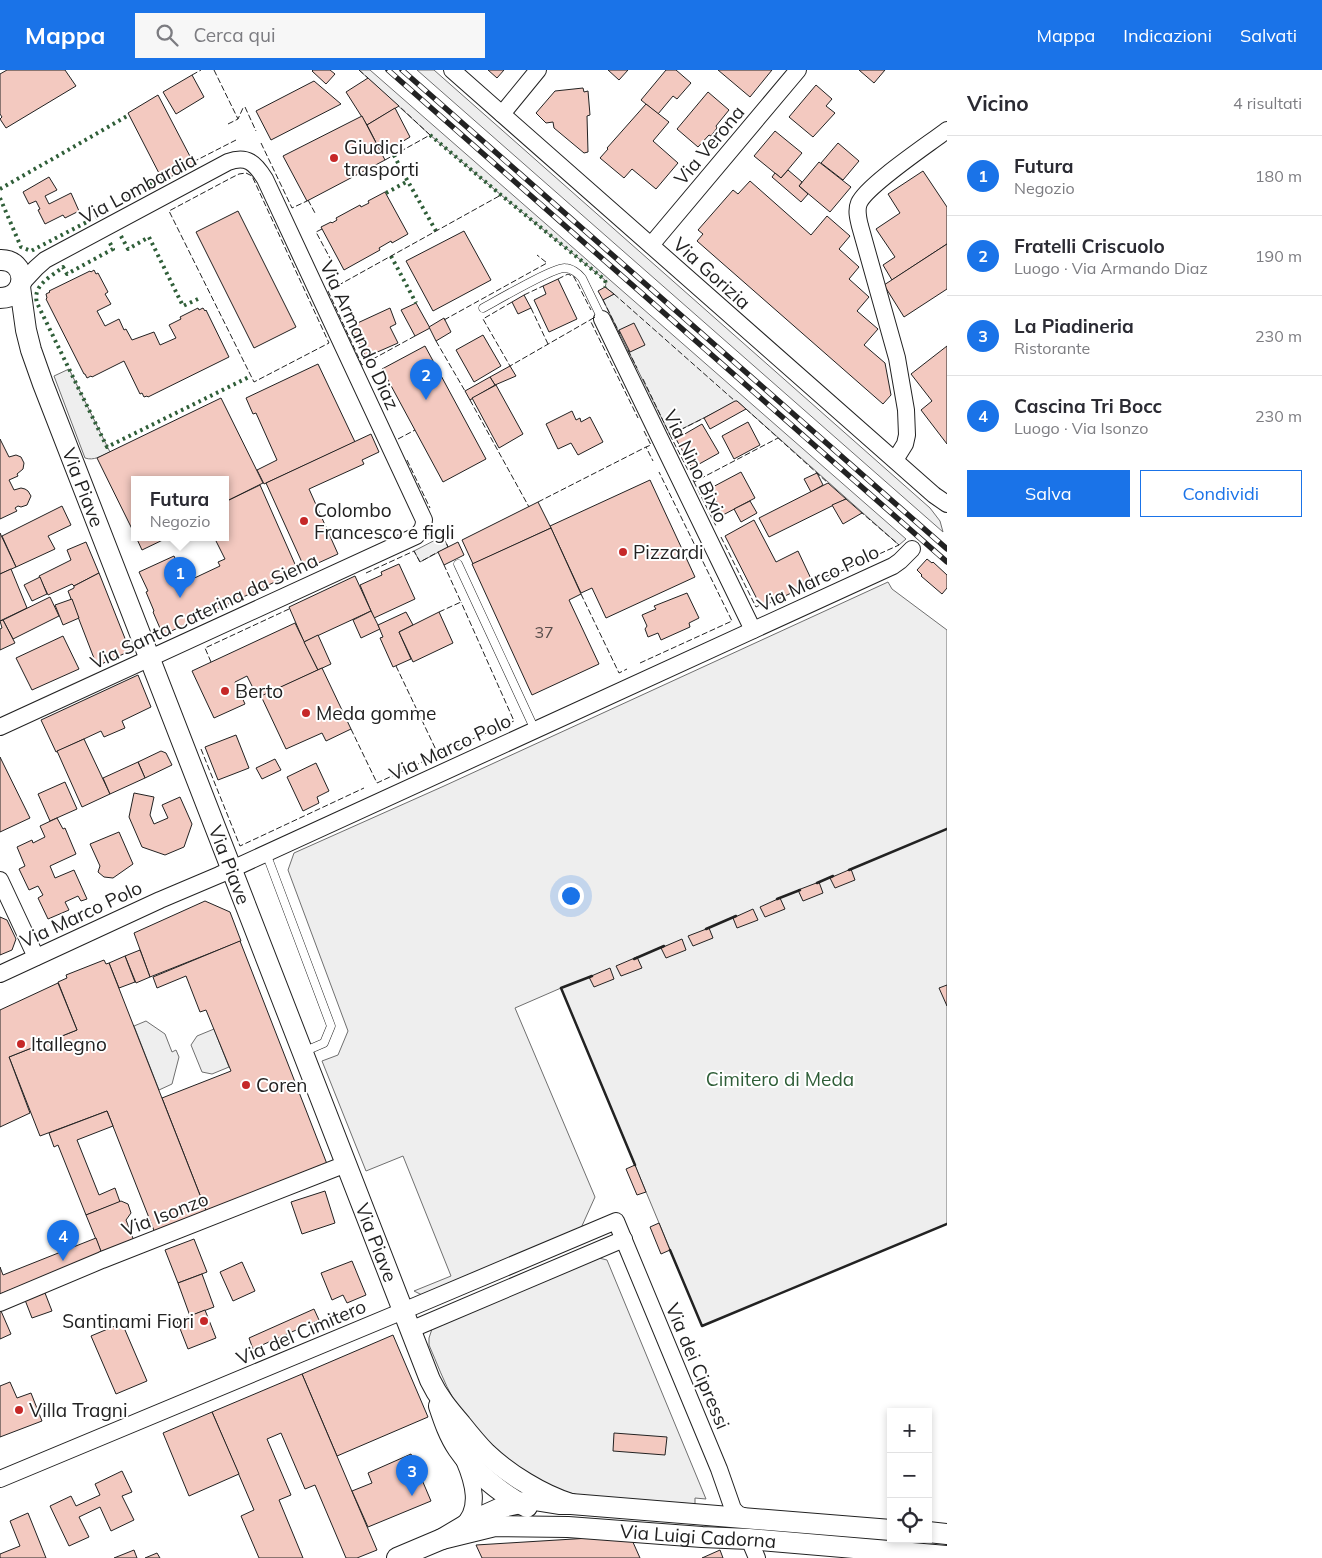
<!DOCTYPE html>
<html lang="it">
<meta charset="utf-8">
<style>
:root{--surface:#fff;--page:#f7f7f7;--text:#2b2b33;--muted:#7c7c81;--line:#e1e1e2;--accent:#1a73e8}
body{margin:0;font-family:Mulish,sans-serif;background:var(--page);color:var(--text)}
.controls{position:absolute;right:15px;bottom:15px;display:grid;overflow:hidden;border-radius:0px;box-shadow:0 2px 8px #0003}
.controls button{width:45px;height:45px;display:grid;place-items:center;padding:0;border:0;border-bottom:1px solid var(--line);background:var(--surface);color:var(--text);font:25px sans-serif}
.you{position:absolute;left:570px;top:825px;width:18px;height:18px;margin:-12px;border:4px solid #fff;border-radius:50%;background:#1a73e8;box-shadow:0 0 0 8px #1a73e833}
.badge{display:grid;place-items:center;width:32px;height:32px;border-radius:50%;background:var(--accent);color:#fff;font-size:16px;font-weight:700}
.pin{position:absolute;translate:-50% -41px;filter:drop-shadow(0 1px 2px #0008)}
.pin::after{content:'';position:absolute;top:26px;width:18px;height:15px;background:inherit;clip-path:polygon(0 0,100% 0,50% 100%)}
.popup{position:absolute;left:131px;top:406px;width:98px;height:65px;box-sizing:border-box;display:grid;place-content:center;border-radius:0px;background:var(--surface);filter:drop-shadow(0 1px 4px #0005);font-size:16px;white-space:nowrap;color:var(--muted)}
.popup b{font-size:19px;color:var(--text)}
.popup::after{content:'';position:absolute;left:50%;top:100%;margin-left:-10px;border:10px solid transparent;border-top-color:var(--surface)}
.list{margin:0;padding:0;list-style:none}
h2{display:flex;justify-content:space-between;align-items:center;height:65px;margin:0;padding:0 20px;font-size:21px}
h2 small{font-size:16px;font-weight:400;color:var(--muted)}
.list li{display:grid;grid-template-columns:32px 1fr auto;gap:15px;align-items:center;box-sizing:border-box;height:80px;padding:0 20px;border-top:1px solid var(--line)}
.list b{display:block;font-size:19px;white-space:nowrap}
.list p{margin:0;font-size:16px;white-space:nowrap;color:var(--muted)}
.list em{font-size:16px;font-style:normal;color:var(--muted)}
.actions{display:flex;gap:10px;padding:15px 20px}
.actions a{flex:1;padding:11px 0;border:1px solid var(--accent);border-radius:0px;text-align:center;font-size:18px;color:var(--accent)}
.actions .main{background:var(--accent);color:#fff}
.icon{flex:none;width:28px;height:28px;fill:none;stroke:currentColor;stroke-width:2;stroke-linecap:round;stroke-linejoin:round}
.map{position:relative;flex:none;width:947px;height:1488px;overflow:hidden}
header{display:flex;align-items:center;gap:30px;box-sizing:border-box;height:70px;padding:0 25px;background:var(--accent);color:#fff}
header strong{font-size:24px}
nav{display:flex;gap:28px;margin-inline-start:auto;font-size:18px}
.search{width:350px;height:45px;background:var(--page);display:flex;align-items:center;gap:12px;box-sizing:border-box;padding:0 18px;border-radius:0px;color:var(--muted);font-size:19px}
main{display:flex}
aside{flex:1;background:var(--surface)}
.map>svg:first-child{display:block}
</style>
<header>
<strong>Mappa</strong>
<div class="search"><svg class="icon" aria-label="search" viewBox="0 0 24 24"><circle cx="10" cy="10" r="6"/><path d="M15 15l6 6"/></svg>Cerca qui</div>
<nav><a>Mappa</a><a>Indicazioni</a><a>Salvati</a></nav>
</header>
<main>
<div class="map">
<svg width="947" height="1488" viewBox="0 0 947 1488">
<rect width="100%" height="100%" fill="#fff"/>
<g fill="#eee" stroke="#6f6f6f">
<polygon points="359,0 370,0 906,469 899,475 737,331 670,365 603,230 614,224 605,217 606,214 605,210 501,125 430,65"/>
<polygon points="417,0 434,0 930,438 940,451 943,462"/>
<path d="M69,299l41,83c-9,4 -16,9 -25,6l-31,-82z"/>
<polygon points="443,466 448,477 420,492 414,481"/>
<polygon points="888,512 892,519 947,560 947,1154 702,1256 561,918 515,938 595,1127 581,1158 424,1226 414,1221 451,1206 403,1086 366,1101 322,991 338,985 348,961 288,800 294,783 444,716"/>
<polygon points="146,951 165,964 172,982 176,980 179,987 172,1014 159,1020 134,956"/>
<polygon points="214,959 229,997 212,1004 202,1002 191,975 197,966"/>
<path d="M599,1188l8,2 99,239 -11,-1v6c-23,-1 -45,-3 -68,-4 -18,-2 -36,-2 -53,-6 -46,-10 -96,-54 -120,-94 -10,-17 -17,-37 -25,-55v-7l3,-9z"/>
</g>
<g fill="#f3c9c0" stroke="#222">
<polygon points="7,0 65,0 76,16 6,58 0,49 2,47 0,44 0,4"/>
<polygon points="313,0 330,0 335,4 326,14 312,1"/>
<polygon points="488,0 504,0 497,8"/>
<polygon points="608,0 628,0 619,10"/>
<polygon points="666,0 676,0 691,13 677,29 673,26 658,44 641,30"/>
<polygon points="718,0 772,0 750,27"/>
<polygon points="859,0 885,0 874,13"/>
<polygon points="192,5 204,27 176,44 163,22"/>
<polygon points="368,8 399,36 367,55 346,22"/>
<polygon points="314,11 341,34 271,70 256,41"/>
<polygon points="816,15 832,29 826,36 835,43 813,67 789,47"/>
<polygon points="583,18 584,22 588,21 590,45 587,46 588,82 584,83 554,58 553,52 546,53 536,43 555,21"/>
<polygon points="708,22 729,40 716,56 717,58 711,66 709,65 698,77 677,59"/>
<polygon points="158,25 194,94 163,111 128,43"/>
<polygon points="646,34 669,52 653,71 678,93 656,119 632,99 624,108 600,88 608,79 607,78"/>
<polygon points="395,38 410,67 382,84 367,55"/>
<polygon points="362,46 385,90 307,131 283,86"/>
<polygon points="775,61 802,83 781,108 754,86"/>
<polygon points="838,73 859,91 843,110 821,93"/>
<polygon points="819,92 851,117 830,142 799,116"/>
<polygon points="788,100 802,112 799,116 808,124 801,132 772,107 775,103 781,108"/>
<polygon points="923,101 947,137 947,174 892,210 883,195 895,187 876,159 900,143 888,124"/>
<polygon points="49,107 57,120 45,126 49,134 71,123 79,141 65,148 63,145 45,154 38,140 40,139 36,131 29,134 23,122"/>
<polygon points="750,111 811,165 827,146 850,166 839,179 859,197 849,209 869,227 857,241 878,259 864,275 885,293 891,325 883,334 697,171 703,164 698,160 733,120 738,124"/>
<polygon points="385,122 408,164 392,173 391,171 379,178 380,180 344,200 321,157 331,152 332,153 337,150 336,148 360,135 361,137 369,133 368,131"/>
<polygon points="238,141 296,257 254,278 196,162"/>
<polygon points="464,161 491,210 433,241 406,191"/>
<polygon points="947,174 947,219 904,247 884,215"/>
<polygon points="94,200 96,204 98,203 108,222 105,224 111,234 97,241 105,256 119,249 124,260 126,259 132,270 154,262 160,275 176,268 169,255 181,249 180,247 198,238 199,240 203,238 205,241 206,240 229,287 148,327 147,326 144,327 142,323 140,324 124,291 92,307 91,306 87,308 85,304 84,304 46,229 47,228 46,224 50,222 49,221 90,201 91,202"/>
<polygon points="558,209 577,249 549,262 534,230 546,224 543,216"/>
<polygon points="605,217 614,224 603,230 598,221"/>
<polygon points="524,225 531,238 518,244 512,232"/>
<polygon points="416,233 430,258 415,266 401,240"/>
<polygon points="390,238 396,254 390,257 398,273 366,287 351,256"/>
<polygon points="444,248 451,262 436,271 429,257"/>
<polygon points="634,253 645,275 630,282 619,260"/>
<polygon points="483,265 501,296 474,312 456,280"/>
<polygon points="425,276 486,389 443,412 382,299"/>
<polygon points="947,276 947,374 921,340 932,331 911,304"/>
<polygon points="318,294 355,372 264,414 257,400 277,390 256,343 253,344 246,328"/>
<polygon points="510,296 516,306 495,315 490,307"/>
<polygon points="490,307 495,315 470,330 465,321"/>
<polygon points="496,315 523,364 499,378 472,328"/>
<polygon points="221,328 263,413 225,432 225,409 135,409 135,465 97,388"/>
<polygon points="735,331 737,331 746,339 710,359 704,348"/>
<polygon points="572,341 576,350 580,348 581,352 590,347 603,372 578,385 571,373 558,379 546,354"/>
<polygon points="748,352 760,375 734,389 722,366"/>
<polygon points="702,354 719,383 692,398 676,369"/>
<polygon points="371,364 379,382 362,390 364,394 309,419 338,484 305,499 266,413"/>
<polygon points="0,369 9,387 16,385 21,387 24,393 23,399 17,404 18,406 9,410 14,420 21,418 25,419 28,421 31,426 27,435 21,437 18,436 15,438 17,441 0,449"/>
<polygon points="741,402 755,428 723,445 709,419"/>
<polygon points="817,403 823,415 811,422 804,409"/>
<polygon points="650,410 695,507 606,548 592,518 581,523 550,456"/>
<polygon points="828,413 846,429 769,467 759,448"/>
<polygon points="260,415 298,501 163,565 153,542 154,541 146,522 148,521 139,502 174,486 186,512 220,496 218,492 225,489 214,467 225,467 225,432"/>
<polygon points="846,429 862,443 843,454 832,435"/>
<polygon points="750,431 757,443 741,452 734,439"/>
<polygon points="538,432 551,458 473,494 462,470"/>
<polygon points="62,436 71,455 48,466 55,479 16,497 2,466"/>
<polygon points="754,450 776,492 798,481 813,513 761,537 725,466"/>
<polygon points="551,458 581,524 569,530 599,594 532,625 472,494"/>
<polygon points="0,463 16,497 0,504"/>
<polygon points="136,467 169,467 142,480"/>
<polygon points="86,472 99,503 74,516 72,514 48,525 39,506 71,490 67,480"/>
<polygon points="458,472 464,485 444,495 438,482"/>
<polygon points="927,489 932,493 933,492 947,505 947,518 942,524 921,506 922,505 917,500"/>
<polygon points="399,494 415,529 374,548 360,515 382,505 381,502"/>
<polygon points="11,499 27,538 0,551 0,504"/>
<polygon points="99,503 130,581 97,596 68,521 74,518 74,516"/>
<polygon points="355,506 371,541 304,572 289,537"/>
<polygon points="40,507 47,524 32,531 24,515"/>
<polygon points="687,523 699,548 689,553 690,557 661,570 658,563 648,567 645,559 647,556 642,545 656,539 654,536"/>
<polygon points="50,527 59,546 13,569 3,550"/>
<polygon points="72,529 79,548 63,555 55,535"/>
<polygon points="371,541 380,559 361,568 353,550"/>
<polygon points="406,542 413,555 399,562 411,589 393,597 380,568 383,567 378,555"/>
<polygon points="439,542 453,573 413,592 399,562"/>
<polygon points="3,550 15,573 0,580 0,559 2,558 0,551"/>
<polygon points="295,553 318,600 258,628 247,606 235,612 245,634 214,648 192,601"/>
<polygon points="318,565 331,594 318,600 304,572"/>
<polygon points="63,566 79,599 32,620 16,588"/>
<polygon points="322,598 351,659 326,671 322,663 286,679 261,626"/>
<polygon points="138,605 151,637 122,651 125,658 104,667 101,661 56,682 41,650"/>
<polygon points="236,665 249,698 218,710 205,677"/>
<polygon points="84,669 110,724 82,737 57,681"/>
<polygon points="161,681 166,683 172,695 145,708 138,692"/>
<polygon points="0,687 30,748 0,762"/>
<polygon points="275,689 281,700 262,709 256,698"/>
<polygon points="138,692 145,708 110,724 103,708"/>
<polygon points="316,693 329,721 317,727 319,733 303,741 287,707"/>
<polygon points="65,712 77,739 50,751 38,724"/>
<polygon points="134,723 154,727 150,745 154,754 168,748 162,735 180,727 192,754 184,777 165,785 142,777 129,747"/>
<polygon points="57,748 63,759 65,758 76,784 50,796 55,808 74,800 87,829 81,831 78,826 65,832 69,840 48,849 38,828 43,825 38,816 29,820 19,799 25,796 17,777 32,770 33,773 45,767 40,756"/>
<polygon points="119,762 133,794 113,808 104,807 98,802 100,796 90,774"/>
<polygon points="851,799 855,810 835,818 830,808"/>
<polygon points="819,812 823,823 803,831 798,820"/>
<polygon points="780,828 785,839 765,847 760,837"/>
<polygon points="205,831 230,842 241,871 150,907 134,863"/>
<polygon points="753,839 758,850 737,858 733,848"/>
<polygon points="0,847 7,850 16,869 12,880 0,885"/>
<polygon points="709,858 713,868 693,876 688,866"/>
<polygon points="682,869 686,880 666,888 661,878"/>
<polygon points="240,871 327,1094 207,1143 162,1028 231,1001 206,940 200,942 186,906 157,918 153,907"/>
<polygon points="140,880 150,907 136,913 125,886"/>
<polygon points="125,886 135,912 119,918 109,893"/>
<polygon points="637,887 642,898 621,906 616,896"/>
<polygon points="104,890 106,894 109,893 207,1143 155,1163 107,1041 40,1066 9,987 77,960 58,912 67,908 66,905"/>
<polygon points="610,898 614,909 594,917 589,907"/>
<polygon points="58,913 77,960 9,987 30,1043 0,1057 0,940"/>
<polygon points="947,915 947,936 939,918"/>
<polygon points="107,1041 113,1056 77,1070 99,1125 115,1118 120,1132 86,1145 58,1075 54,1077 49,1063"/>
<polygon points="635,1095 646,1122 637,1125 626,1099"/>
<polygon points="325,1121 335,1153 302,1164 291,1132"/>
<polygon points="121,1131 128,1134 131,1143 126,1150 134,1171 102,1184 86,1145"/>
<polygon points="659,1153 670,1180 661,1184 650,1157"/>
<polygon points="96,1168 102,1184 0,1224 0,1197 3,1205"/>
<polygon points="194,1169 207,1202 178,1213 165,1180"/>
<polygon points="352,1191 366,1225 347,1233 343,1225 332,1230 321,1203"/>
<polygon points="242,1192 255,1221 233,1231 220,1202"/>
<polygon points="202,1204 214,1237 190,1246 178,1213"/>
<polygon points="45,1223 52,1241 32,1248 25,1230"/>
<polygon points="314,1239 319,1250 253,1279 249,1268"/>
<polygon points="205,1240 216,1268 188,1279 177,1251"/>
<polygon points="1,1241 11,1264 0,1269 0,1242"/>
<polygon points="122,1253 147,1311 116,1324 91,1266"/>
<polygon points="393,1265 428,1347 337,1386 302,1304"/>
<polygon points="302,1304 377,1480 357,1488 346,1488 315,1415 305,1419 281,1363 267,1369 291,1425 279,1430 303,1488 259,1488 241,1446 254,1440 212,1342"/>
<polygon points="10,1312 17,1328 31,1323 42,1351 0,1367 0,1316"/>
<polygon points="212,1342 239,1404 189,1426 163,1363"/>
<polygon points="614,1363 667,1367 665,1385 613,1381"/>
<polygon points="411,1384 431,1431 368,1457 352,1421 372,1413 368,1403"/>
<polygon points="122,1401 132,1422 122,1426 134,1450 111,1461 100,1437 79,1447 89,1467 69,1476 50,1436 71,1426 76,1436 100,1425 95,1414"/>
<polygon points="28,1443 46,1488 0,1488 0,1484 20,1476 10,1451"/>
<polygon points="590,1468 632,1470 640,1488 482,1488 476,1475"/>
<polygon points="134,1480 137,1488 114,1488"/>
<polygon points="720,1480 723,1488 702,1488"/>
<polygon points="157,1483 160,1488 145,1488"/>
</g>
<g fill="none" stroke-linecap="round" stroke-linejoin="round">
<g stroke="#222" stroke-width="9">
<g id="service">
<path d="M483,238c13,-7 71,-41 82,-40 6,0 13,5 17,10l20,41"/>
<polyline points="458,494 535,660"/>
<polyline points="266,783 331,956 324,973 303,982"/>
</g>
</g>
<g stroke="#222" stroke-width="18">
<g id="minor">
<polyline points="452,0 934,425 947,434"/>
<polyline points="502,44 538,0"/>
<polyline points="651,175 798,0"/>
<polyline points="602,249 753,560"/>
<path d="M895,390l10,-16 2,-9 -1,-25 -9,-52 -37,-132c-2,-8 -4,-16 -1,-23 8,-18 70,-59 88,-73"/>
<path d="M0,657l416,-191c6,-5 8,-9 8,-16l-159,-341c-10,-16 -18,-24 -37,-17l-183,98 -9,8 -14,15"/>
<polyline points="0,810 36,887"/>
<polyline points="0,904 160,830 219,805 893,496 900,491 912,479"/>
<polyline points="0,1233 102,1190 346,1094"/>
<polyline points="410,1260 624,1169"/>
<polyline points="0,1409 403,1241 616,1151 719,1399 733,1439 738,1444 748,1448"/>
<path d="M461,1457c21,-17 12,-46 3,-67"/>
<polyline points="749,1469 757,1488"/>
</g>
</g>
<g stroke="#222" stroke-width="22">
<g id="tertiary">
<path d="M0,190c28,-1 29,38 0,38"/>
<path id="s1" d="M20,217l6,43 5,20 12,34 387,996c8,17 19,30 31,44 8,10 16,20 25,29 22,21 56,42 85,51"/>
<path d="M439,1336c5,15 10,30 19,43 14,21 46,47 69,58"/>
<polyline points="928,1462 947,1464"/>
<path id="s2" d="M442,1469l53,-13 73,1 134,10 47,2 198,17"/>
<polyline points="397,1488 442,1469 474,1450 503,1437 534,1430 559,1434 571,1434 891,1460"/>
</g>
</g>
<use href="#service" stroke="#fff" stroke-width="8"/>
<use href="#minor" stroke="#fff" stroke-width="16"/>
<use href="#tertiary" stroke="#fff" stroke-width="20"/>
<g stroke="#222" stroke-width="5.5">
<g id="rail">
<polyline points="388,0 947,492"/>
<polyline points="402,0 947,479"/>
</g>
</g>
<use href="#rail" stroke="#fff" stroke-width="4" stroke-dasharray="11" stroke-linecap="butt"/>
<g stroke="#2f5e38" stroke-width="4" stroke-dasharray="2.5 4" stroke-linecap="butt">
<polyline points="430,65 501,125 605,210 606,214 605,217"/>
<polyline points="394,85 401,99"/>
<polyline points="406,108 436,161"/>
<polyline points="0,119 129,45"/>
<polyline points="386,123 408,111"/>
<polyline points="0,128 21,177 31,181 108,141 106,138"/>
<polyline points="121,130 162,108"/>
<polyline points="121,166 128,179 149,167 183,236 198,229"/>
<path d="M110,173l3,6 -46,25 -4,-7c-12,10 -31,18 -26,36l70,144 144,-71"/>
<polyline points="391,186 416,233"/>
</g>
<g stroke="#222" stroke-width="1" stroke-dasharray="6 2.5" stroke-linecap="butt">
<polyline points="214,0 238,49"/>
<polyline points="359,0 368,8"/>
<polyline points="192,5 201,0"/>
<polyline points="228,54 238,49 243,38 245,37 256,61"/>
<polyline points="261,73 292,138 307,131"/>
<polyline points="385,90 430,65 399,36"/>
<polyline points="193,92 236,70"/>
<polygon points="246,103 252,106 329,273 254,312 169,141 231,108 239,104"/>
<polyline points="308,130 315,143"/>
<polyline points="322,159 316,162 331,190 326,193 333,206"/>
<polyline points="558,209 568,204 574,207 591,240"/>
<polyline points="614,224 735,331"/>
<polyline points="524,225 543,216"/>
<polyline points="603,230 620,264"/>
<polyline points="512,232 483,249 510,296 590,250"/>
<polyline points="531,238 548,274"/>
<polyline points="595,247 590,250 638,348"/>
<polyline points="444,250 547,193 537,185"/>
<polyline points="415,266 362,295 328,221 501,125"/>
<polyline points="436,271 465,321"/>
<polyline points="628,280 637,298"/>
<polyline points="643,309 670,365"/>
<polyline points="470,330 529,437"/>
<polyline points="746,339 828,413"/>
<polyline points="644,361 651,375 646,377 653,391"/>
<polyline points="398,369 415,360"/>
<polyline points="407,390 430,438"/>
<polyline points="688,400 670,365 704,348"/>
<polyline points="693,410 694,412 778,368"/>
<polyline points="694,412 716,456"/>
<polyline points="538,432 646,377"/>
<polyline points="443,466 448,477"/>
<polyline points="721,467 756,537 760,535"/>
<polyline points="366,503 414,481 420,492 438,482"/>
<polyline points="825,507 834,503 837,503 899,475 862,443"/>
<polyline points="581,524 619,603 627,599"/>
<polyline points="439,542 461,532 444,495"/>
<polyline points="211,592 205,578 289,539"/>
<polyline points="640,593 732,551 659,402"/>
<polyline points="396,596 438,684 418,694"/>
<polyline points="351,659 377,713 407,699"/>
<polyline points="201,679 240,776 364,718"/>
<polyline points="438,684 514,651 461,532"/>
</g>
<g stroke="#222" stroke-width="2.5">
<polyline points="849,800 947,759"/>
<polyline points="817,813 833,806"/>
<polyline points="777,829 800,820"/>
<polyline points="706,859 736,846"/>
<polyline points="634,889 664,876"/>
<polyline points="592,906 561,918 635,1095"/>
<polyline points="670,1180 702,1256 947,1154"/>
</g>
</g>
<g fill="#c62828" stroke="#fff" stroke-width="2">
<circle cx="334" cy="88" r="5"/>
<circle cx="304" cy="451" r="5"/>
<circle cx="623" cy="482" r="5"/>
<circle cx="225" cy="621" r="5"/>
<circle cx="306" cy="643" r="5"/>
<circle cx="21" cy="974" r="5"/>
<circle cx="246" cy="1015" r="5"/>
<circle cx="204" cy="1251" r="5"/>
<circle cx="19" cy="1340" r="5"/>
</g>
<g text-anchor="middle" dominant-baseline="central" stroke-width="4" stroke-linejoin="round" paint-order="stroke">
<g font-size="16" fill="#564c4a">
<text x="544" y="562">37</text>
</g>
<g font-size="19" fill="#222" stroke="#fff">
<text transform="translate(709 75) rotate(-50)">Via Verona</text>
<text transform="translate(138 118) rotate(-28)">Via Lombardia</text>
<text transform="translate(712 203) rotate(42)">Via Gorizia</text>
<text transform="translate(360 265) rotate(65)">Via Armando Diaz</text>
<text transform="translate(696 396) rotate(64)">Via Nino Bixio</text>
<text stroke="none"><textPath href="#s1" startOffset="211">Via Piave</textPath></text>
<text transform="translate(818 508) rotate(-25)">Via Marco Polo</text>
<text transform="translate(204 541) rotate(-25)">Via Santa Caterina da Siena</text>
<text transform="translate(450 677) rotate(-25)">Via Marco Polo</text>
<text stroke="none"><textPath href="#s1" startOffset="616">Via Piave</textPath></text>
<text transform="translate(81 844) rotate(-25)">Via Marco Polo</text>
<text transform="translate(165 1144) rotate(-21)">Via Isonzo</text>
<text stroke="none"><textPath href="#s1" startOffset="1021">Via Piave</textPath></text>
<text transform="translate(301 1262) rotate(-23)">Via del Cimitero</text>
<text transform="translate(698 1296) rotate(67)">Via dei Cipressi</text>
<text stroke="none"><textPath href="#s2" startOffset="258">Via Luigi Cadorna</textPath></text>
</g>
<g font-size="19" fill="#222" stroke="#fff" text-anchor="start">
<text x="344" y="77">Giudici<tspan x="344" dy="22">trasporti</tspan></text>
<text x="314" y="440">Colombo<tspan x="314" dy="22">Francesco e figli</tspan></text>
<text x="633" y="482">Pizzardi</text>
<text x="235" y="621">Berto</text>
<text x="316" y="643">Meda gomme</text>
<text x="31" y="974">Itallegno</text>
<text x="256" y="1015">Coren</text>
<text x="194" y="1251" text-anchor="end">Santinami Fiori</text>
<text x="29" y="1340">Villa Tragni</text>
</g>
<g font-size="19" fill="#2f5e38" stroke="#fff">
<text x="780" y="1009">Cimitero di Meda</text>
</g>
</g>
</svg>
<div class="controls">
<button>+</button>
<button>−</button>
<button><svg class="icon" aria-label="locate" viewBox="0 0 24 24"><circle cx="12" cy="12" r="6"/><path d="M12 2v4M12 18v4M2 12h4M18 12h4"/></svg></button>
</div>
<div class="you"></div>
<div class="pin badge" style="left:180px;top:528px">1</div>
<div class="popup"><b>Futura</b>Negozio</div>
<div class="pin badge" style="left:426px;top:330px">2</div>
<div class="pin badge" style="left:412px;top:1426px">3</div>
<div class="pin badge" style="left:63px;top:1191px">4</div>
</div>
<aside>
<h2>Vicino<small>4 risultati</small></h2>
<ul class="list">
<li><span class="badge">1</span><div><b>Futura</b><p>Negozio</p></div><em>180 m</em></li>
<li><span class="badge">2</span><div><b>Fratelli Criscuolo</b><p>Luogo · Via Armando Diaz</p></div><em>190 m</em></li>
<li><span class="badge">3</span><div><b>La Piadineria</b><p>Ristorante</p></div><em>230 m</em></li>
<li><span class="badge">4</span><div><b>Cascina Tri Bocc</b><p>Luogo · Via Isonzo</p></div><em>230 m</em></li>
</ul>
<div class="actions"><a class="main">Salva</a><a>Condividi</a></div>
</aside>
</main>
